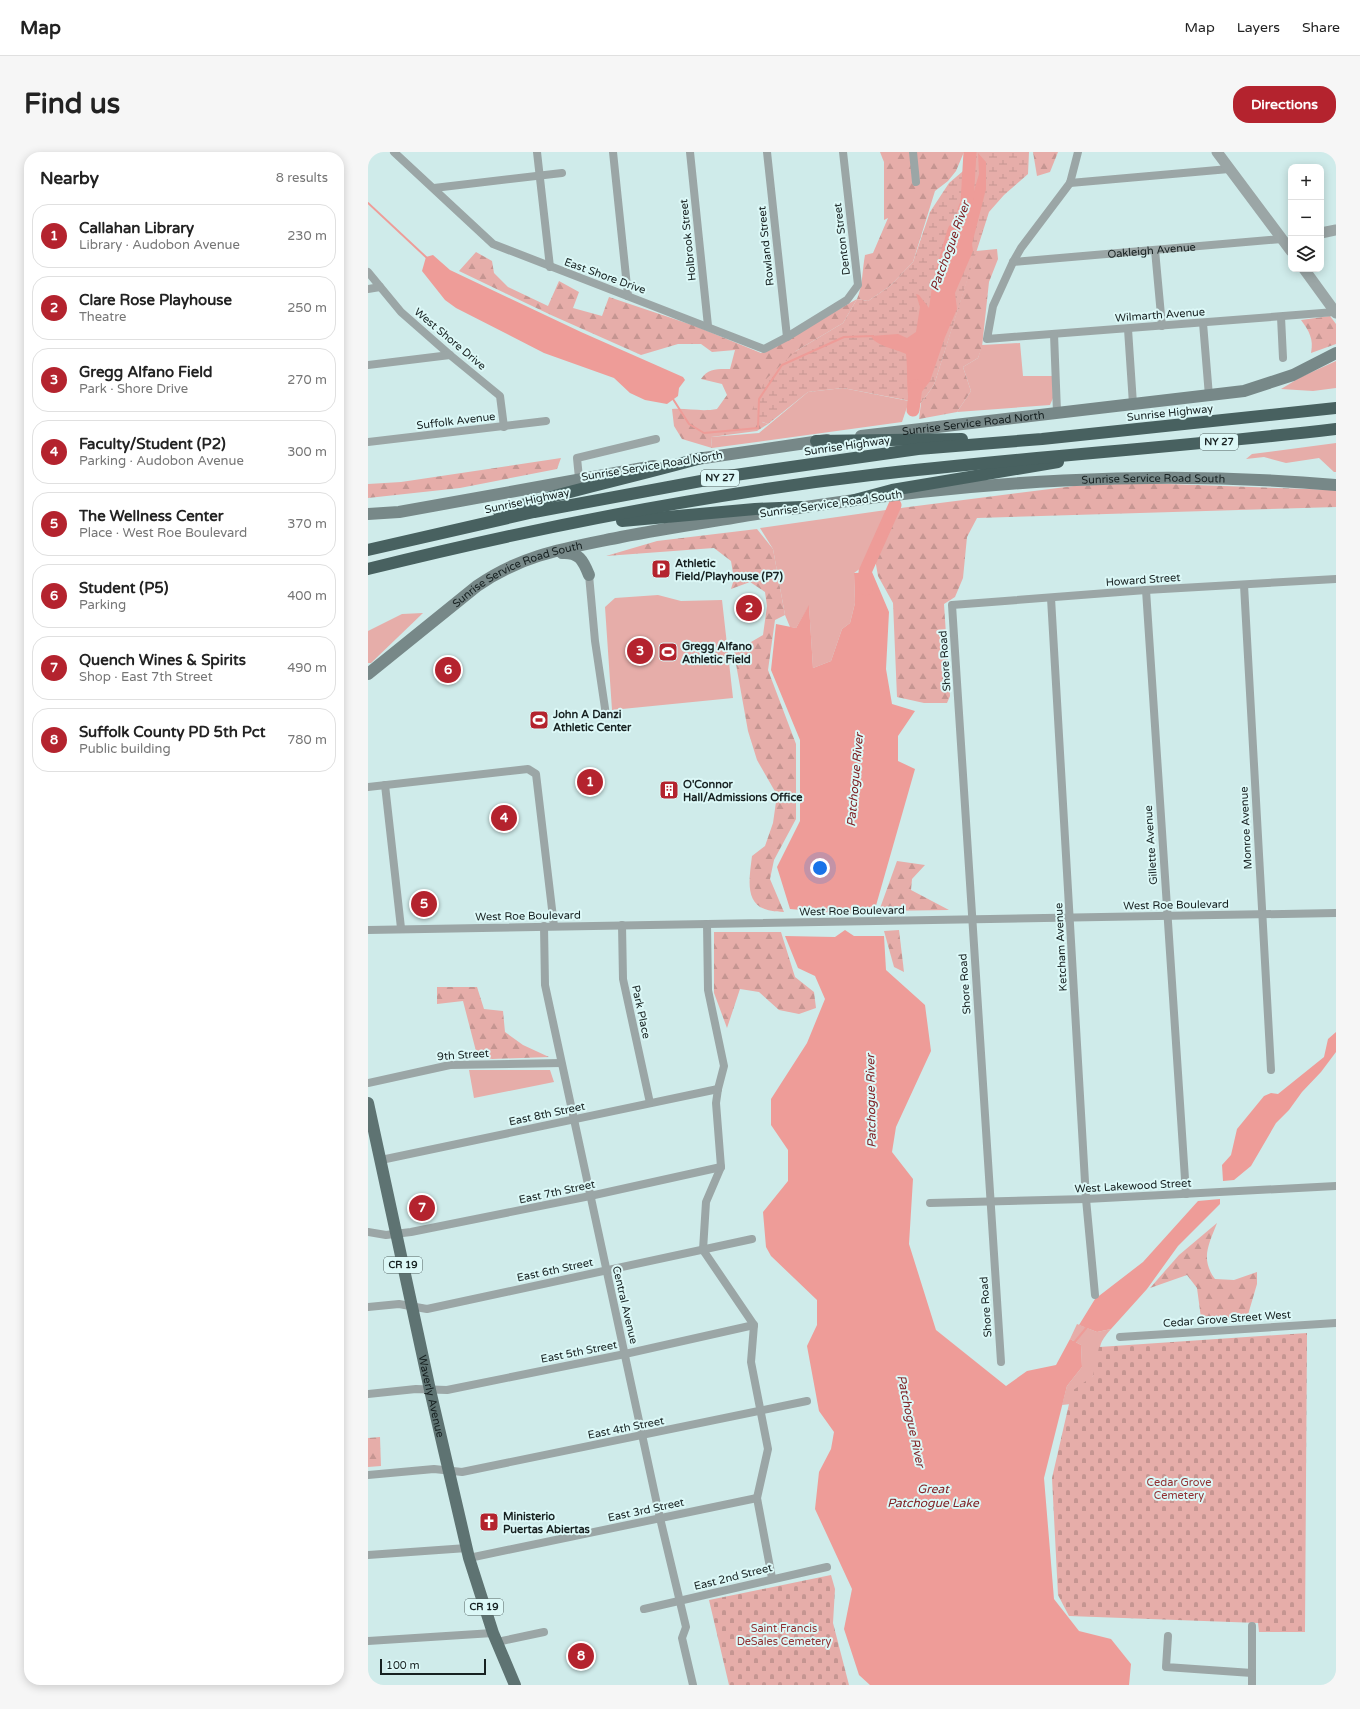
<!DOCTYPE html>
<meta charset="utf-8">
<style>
:root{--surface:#fff;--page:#f6f6f6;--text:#222;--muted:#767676;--line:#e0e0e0;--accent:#b4232e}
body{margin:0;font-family:"Varela Round",sans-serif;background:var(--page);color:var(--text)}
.controls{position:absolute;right:12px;top:12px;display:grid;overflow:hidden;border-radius:8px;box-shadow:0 2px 10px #0003}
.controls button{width:36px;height:36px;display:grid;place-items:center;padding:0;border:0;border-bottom:1px solid var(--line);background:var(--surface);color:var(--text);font:20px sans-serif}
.scale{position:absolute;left:12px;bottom:10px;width:106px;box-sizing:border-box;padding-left:4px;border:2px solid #172121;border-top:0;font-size:11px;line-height:14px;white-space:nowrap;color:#172121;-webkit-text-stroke:3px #dcf8f7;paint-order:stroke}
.you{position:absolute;left:452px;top:716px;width:14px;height:14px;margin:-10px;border:3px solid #fff;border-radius:50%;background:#1a73e8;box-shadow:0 0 0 6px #1a73e833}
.badge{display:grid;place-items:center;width:26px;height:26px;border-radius:50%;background:var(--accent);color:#fff;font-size:13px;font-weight:700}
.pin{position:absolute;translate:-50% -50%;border:2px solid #fff;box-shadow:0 1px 4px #0006}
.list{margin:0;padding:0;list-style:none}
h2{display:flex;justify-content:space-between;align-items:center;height:52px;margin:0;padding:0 16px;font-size:17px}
h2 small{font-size:13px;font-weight:400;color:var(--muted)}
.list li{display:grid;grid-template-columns:26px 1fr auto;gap:12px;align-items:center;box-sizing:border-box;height:64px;margin:0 8px 8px;padding:0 8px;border:1px solid var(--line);border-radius:16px}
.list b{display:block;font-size:15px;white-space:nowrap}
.list p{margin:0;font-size:13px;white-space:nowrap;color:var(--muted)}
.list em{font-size:13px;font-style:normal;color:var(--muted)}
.icon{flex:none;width:22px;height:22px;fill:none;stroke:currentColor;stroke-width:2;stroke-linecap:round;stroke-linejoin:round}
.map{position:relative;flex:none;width:968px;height:1533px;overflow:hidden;border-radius:16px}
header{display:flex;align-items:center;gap:24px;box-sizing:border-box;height:56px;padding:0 20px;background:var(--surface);border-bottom:1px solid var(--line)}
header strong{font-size:19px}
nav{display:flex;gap:22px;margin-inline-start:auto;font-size:14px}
.intro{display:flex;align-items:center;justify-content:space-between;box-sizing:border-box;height:96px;padding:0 24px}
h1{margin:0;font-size:28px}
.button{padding:10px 18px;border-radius:16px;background:var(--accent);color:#fff;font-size:14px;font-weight:700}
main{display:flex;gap:24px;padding:0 24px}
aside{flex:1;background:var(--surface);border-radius:16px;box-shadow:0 2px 10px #0003}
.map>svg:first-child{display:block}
</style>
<header>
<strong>Map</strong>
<nav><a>Map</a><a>Layers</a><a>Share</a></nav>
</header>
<div class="intro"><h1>Find us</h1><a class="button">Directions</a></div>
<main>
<aside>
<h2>Nearby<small>8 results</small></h2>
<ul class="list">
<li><span class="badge">1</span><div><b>Callahan Library</b><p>Library · Audobon Avenue</p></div><em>230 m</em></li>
<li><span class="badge">2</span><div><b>Clare Rose Playhouse</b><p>Theatre</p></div><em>250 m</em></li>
<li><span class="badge">3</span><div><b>Gregg Alfano Field</b><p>Park · Shore Drive</p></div><em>270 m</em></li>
<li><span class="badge">4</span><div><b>Faculty/Student (P2)</b><p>Parking · Audobon Avenue</p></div><em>300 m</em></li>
<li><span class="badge">5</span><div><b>The Wellness Center</b><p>Place · West Roe Boulevard</p></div><em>370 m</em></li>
<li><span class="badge">6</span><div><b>Student (P5)</b><p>Parking</p></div><em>400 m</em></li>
<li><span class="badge">7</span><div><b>Quench Wines &amp; Spirits</b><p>Shop · East 7th Street</p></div><em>490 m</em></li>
<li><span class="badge">8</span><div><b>Suffolk County PD 5th Pct</b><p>Public building</p></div><em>780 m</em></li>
</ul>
</aside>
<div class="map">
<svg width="968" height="1533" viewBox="0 0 968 1533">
<defs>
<pattern id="forest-firs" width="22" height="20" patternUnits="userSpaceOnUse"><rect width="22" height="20" fill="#e6ada9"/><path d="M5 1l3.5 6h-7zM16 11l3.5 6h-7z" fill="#c59591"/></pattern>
<pattern id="wetland-marsh" width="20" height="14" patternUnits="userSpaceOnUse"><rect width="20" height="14" fill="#e6ada9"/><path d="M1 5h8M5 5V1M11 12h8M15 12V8" fill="none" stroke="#c59591"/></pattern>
<pattern id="cemetery-stones" width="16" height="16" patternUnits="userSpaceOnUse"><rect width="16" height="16" fill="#e6ada9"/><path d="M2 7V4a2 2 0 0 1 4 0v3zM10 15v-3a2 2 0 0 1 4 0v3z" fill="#c59591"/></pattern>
</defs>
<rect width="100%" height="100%" fill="#cfebea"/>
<g fill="#e6ada9">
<polygon points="652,191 655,224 684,224 685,246 682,253 589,260 603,239 595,215 610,206 614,193"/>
<polygon points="968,209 968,236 945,239 913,237 933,225"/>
<polygon points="475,236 541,249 534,270 344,296 343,285 391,281 440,240"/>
<polygon points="968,291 968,320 966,320 951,306 918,311 896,305 878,307 884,302"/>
<polygon points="525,357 499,401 493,416 486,421 487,451 482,471 474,477 463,509 445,516 441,454 428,476 422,475 417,463 405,397 392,376"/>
<polygon points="290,443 313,449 354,448 365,546 244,558 237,455 247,446"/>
<polygon points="55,461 3,511 0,511 0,479 34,462"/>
<polygon points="101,918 182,918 186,930 106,946"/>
<path d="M709,1172l20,8 14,-3c-12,14 -13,18 -10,37l-30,38 -9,1 5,-19 15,-19 -1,-22 -11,-6z"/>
</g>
<g fill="url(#forest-firs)">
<path d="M512,0h84l-8,19 -8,10 -13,10 -22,71 -23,24 -22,15 -11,-2 -14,24 -47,28 -34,71 6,2 -11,7 -46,6 1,11 -30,-9 -8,-13 -2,-17c16,-1 29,3 45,0l10,-14 -5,-11 -21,-5c7,-11 17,-10 29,-10l5,-19 -23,2 -11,-8h-23l-37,11 -90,-40 -92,-44 17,-19 16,9 2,12 14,14 40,19 11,-25 20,11 -6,16 29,8 7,-19 86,29 66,27 96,-54c6,-14 5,-28 8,-44l8,-2 15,-35 -4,2v-58z"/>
<polygon points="665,0 690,0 682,20 669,24"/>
<polygon points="629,97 630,107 621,130 614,195 610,206 595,215 603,239 589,260 551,267 553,251 566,233 608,99"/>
<path d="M962,164l6,8v20l-25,9c3,-14 -2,-22 -10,-33z"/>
<polygon points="193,306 189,317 92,336 0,346 0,332 33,330"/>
<polygon points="773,331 968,338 968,355 609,366 599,385 595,426 587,445 576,452 582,544 579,551 556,551 529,545 525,451 510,424 507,407 520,381 525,357 706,334"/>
<path d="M389,377l16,20 12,66 -10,5 -7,50 28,74v75l-22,41 -4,19 14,33c-40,0 -36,-25 -32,-56l13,-10 8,-23 4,-28 -20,-35 -9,-29 -14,-78 4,-7 13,-4 12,-7 4,-29 -2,-14 -15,-10 -19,7 3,-10 -3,-18 -17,-13 -108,8 51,-15z"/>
<polygon points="529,709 557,713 544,727 543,738 581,758 511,759"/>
<polygon points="531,778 536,820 526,815 516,779"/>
<polygon points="346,780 413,780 427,825 446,840 448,856 431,862 411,858 391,840 372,837 359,876 346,841"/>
<polygon points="69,835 109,835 116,857 135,859 137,880 155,893 181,905 124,907 109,903 95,849 69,852"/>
<path d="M849,1071c-8,21 -17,36 -2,56l19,1 23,-8v12l-10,34h-46l-4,-30 -10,-13 -37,13 29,-33z"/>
<polygon points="12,1285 13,1314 0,1315 0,1286"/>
</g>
<polygon fill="url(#wetland-marsh)" points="605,0 661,0 660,22 636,43 621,60 566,233 553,251 475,236 440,240 400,272 381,265 397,228 428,199 475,171 489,147 500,149 522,134 545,110 562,60 581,31 601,14"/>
<g fill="url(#cemetery-stones)">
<polygon points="939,1181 937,1480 891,1480 890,1471 701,1464 690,1443 684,1326 704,1239 725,1224 731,1195"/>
<polygon points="463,1423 467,1437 465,1471 481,1533 361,1533 341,1448"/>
</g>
<g fill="#ee9c98">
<path d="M610,1l8,9v27l-14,55 1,7 -18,42 2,16 -12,28 -15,44 -16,21 -5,-1c-3,-16 -1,-31 -3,-47 -10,-5 -31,-8 -35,-18l27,-2 9,4 9,-6 4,-25 -4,-13 3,1 10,13 4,-28 14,-49 2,-5 7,-5 8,-26 10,-4 5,-17z"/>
<polygon points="65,103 82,118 213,180 315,225 317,228 311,236 310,244 299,252 277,248 262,241 246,226 176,201 88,156 77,148 54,119 58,105"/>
<polygon points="504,420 521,460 518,517 524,552 547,559 530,584 530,609 547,617 507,757 486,760 476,764 469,761 422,757 409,715 432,669 432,588 403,518 408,472 428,476 441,453 445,516 463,509 474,477 482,471 487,451 486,421"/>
<polygon points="477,778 486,784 516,784 518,818 557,853 563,899 528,975 524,1000 545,1027 541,1092 568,1178 638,1234 659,1219 688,1213 702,1187 713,1193 714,1215 699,1234 676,1326 686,1447 711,1479 743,1487 763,1512 761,1533 502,1533 491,1523 476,1477 484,1437 447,1357 451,1320 463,1297 466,1280 451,1259 439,1194 449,1173 449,1148 403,1104 398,1095 395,1060 420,1029 420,998 403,973 403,947 439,891 457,847 447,824 430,816 417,784 467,785"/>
<polygon points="968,880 968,900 953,920 934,940 921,958 908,971 883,1014 866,1028 855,1029 854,1013 863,1003 869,977 896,944 903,941 910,942 956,905 960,887"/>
<polygon points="852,1047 852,1052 810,1094 779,1137 743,1177 729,1180 711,1173 727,1147 775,1110 830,1049"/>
</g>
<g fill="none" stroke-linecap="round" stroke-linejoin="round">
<g stroke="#ee9c98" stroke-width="2">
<polyline points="0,51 59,106"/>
<polyline points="305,247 321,272 336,281 390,276 391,247 414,213 476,185 505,184"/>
<polyline points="705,1192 719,1175"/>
</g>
<g stroke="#ee9c98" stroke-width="13">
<polyline points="596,58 599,51 602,0"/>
<polyline points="545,258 548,234"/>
<polyline points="498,437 497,420 527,353"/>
</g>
<g stroke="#9ba6a6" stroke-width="8">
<polyline points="26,0 125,92 396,197 419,185 479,148 490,133 475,0"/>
<polyline points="169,0 182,115"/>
<polyline points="245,0 260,144"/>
<polyline points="322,0 340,174"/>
<polyline points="399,0 419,185"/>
<polyline points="545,0 548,30"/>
<polyline points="710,0 702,31 653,96 645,110 625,154 619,187 967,160"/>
<polyline points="702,31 861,17"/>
<polyline points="66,36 194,21"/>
<polyline points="787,98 794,174"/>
<path id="s1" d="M645,110l269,-23"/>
<polyline points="0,120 33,160 82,203 132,244 136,275"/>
<polyline points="0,137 12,135"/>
<polyline points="913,165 915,206"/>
<polyline points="835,171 841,244"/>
<polyline points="760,177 765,252"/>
<polyline points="686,182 689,260"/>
<polyline points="0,213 82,203"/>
<polyline points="0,290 178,269"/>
<polyline points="211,326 209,306 288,287"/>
<polyline points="221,423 227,489 238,563"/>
<polyline points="876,433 903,918"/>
<polyline points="778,438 818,1042"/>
<polyline points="683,446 718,1047 727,1143"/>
<polyline points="17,633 33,776"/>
<polyline points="0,635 160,617 168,622 186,774"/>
<polyline points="339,772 340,838 356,914 350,937 348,951 353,1015 338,1050 335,1098 386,1173 383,1210 400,1297 389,1346 404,1426"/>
<polyline points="254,773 255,827 282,951"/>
<polyline points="176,774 177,833 292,1366 318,1475 314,1486 325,1533"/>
<polyline points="0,778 968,761"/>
<polyline points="0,931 82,913 193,911"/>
<polyline points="13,1008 350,937"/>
<polyline points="562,1051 718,1047 968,1034"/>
<polyline points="0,1080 18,1083 43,1080 222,1044 353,1015"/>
<polyline points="0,1155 31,1152 59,1157 384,1087"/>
<polyline points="752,1185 968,1171"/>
<polyline points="633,1210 584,453 778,438 968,427"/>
<polyline points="0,1242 48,1237 79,1238 257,1202 386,1173"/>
<polyline points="0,1323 66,1317 94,1320 439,1249"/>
<polyline points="0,1403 99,1396"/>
<polyline points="101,1406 389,1346"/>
<polyline points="276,1457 459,1415"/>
<polyline points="884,1474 884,1533"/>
<polyline points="800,1484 798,1515 884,1521"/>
<polyline points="0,1489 125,1481"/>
<polyline points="129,1490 176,1480"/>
</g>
<g stroke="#9ba6a6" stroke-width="11">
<polyline points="849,0 923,99"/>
<polyline points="953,81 968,78"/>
<polyline points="936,117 968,161"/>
</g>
<g stroke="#788" stroke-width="12">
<path id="s2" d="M493,284l383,-45 49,-16 43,-22"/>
<polyline points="322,308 459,288"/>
<path id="s3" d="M424,357c182,-28 360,-40 544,-24"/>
<polyline points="0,362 31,360 286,314"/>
<path d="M194,401c17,-1 21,7 27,22"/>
<path id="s4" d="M0,522l109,-88c46,-32 90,-38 144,-49 47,-9 94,-16 141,-24"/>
</g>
<path stroke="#5e7372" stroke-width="12" id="s5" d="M0,951l62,287 39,168 24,75 22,52"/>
<g stroke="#486160" stroke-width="12">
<polyline points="448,289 594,287"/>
<polyline points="483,349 524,338 690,310"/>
<path d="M131,360c67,-21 135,-35 202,-54"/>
<polyline points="254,369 387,357 434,355"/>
<polyline points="0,398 166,360 360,324 550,297 674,287 968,256"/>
<path d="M0,417c165,-41 333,-74 503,-94 155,-18 310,-28 465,-46"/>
</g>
</g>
<defs>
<g id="parking-square" transform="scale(1)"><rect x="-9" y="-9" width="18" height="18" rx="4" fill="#b4232e" stroke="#dcf8f7"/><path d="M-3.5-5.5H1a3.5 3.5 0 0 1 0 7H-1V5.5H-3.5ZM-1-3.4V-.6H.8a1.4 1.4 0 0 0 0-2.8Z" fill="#fff"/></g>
<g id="stadium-square" transform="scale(1)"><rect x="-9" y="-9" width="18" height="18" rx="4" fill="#b4232e" stroke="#dcf8f7"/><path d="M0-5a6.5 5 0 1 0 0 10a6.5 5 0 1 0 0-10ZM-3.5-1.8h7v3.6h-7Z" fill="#fff"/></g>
<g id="building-square" transform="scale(1)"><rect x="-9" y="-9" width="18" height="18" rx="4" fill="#b4232e" stroke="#dcf8f7"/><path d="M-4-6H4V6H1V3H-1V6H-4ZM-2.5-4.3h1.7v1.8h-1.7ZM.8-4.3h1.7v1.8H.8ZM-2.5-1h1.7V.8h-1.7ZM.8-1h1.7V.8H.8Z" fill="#fff"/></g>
<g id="church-square" transform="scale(1)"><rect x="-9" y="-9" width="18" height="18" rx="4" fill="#b4232e" stroke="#dcf8f7"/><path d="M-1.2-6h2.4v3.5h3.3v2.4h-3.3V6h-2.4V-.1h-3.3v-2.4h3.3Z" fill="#fff"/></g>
</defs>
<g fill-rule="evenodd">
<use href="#parking-square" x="293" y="417"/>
<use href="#stadium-square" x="300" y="500"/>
<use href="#stadium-square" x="171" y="568"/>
<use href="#building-square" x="301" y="638"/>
<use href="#church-square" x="121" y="1370"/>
</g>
<g text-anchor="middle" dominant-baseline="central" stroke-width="4" stroke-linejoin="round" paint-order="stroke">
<g fill="#dcf8f7" stroke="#526261" stroke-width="1">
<rect x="832" y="282" width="38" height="16" rx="3"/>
<rect x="333" y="318" width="38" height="16" rx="3"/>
<rect x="16" y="1105" width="38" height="16" rx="3"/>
<rect x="97" y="1447" width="38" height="16" rx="3"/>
</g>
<g font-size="10" font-weight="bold" fill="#172121">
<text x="851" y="290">NY 27</text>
<text x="352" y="326">NY 27</text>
<text x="35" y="1113">CR 19</text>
<text x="116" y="1455">CR 19</text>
</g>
<g font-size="11" fill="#172121" stroke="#dcf8f7">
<text transform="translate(474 87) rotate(-97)">Denton Street</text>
<text transform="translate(320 88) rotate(-96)">Holbrook Street</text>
<text transform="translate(398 94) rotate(-96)">Rowland Street</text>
<text stroke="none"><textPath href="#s1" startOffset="139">Oakleigh Avenue</textPath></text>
<text transform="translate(237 124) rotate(20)">East Shore Drive</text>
<text transform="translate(792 163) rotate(-4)">Wilmarth Avenue</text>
<text transform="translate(82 187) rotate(40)">West Shore Drive</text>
<text transform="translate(802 261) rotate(-6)">Sunrise Highway</text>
<text transform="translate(88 269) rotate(-7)">Suffolk Avenue</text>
<text stroke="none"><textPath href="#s2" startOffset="113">Sunrise Service Road North</textPath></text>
<text transform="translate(479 294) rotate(-8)">Sunrise Highway</text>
<text transform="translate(284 314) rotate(-9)">Sunrise Service Road North</text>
<text stroke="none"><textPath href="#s3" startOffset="363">Sunrise Service Road South</textPath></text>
<text transform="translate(159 349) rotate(-12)">Sunrise Highway</text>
<text transform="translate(463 352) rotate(-8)">Sunrise Service Road South</text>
<text stroke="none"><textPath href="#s4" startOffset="182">Sunrise Service Road South</textPath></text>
<text transform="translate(775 428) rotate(-4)">Howard Street</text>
<text transform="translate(577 509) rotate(-94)">Shore Road</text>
<text transform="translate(878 676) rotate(-93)">Monroe Avenue</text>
<text transform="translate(783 693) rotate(-94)">Gillette Avenue</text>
<text transform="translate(808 753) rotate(-1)">West Roe Boulevard</text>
<text transform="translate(484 759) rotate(-1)">West Roe Boulevard</text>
<text transform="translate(160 764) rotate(-1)">West Roe Boulevard</text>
<text transform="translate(693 795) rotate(-93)">Ketcham Avenue</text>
<text transform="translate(597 832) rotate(-94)">Shore Road</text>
<text transform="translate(273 860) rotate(78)">Park Place</text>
<text transform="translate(95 903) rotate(-4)">9th Street</text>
<text transform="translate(179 962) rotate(-12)">East 8th Street</text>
<text transform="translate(765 1034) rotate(-3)">West Lakewood Street</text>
<text transform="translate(189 1040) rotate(-12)">East 7th Street</text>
<text transform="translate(187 1118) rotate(-12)">East 6th Street</text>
<text transform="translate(257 1153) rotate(77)">Central Avenue</text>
<text transform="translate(618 1155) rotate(-94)">Shore Road</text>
<text transform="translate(859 1167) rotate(-4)">Cedar Grove Street West</text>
<text transform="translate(211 1200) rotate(-11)">East 5th Street</text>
<text stroke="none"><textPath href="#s5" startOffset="300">Waverly Avenue</textPath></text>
<text transform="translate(258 1276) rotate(-11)">East 4th Street</text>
<text transform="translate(278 1358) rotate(-12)">East 3rd Street</text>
<text transform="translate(365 1425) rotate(-14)">East 2nd Street</text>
</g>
<g font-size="11" font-weight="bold" fill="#172121" stroke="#dcf8f7" text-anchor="start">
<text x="307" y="411">Athletic<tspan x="307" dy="13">Field/Playhouse (P7)</tspan></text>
<text x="314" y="494">Gregg Alfano<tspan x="314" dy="13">Athletic Field</tspan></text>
<text x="185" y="562">John A Danzi<tspan x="185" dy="13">Athletic Center</tspan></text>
<text x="315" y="632">O'Connor<tspan x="315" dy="13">Hall/Admissions Office</tspan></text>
<text x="135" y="1364">Ministerio<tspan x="135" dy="13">Puertas Abiertas</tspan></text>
</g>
<g font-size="11" fill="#903032" stroke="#dcf8f7">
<text x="811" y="1330">Cedar Grove<tspan x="811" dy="13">Cemetery</tspan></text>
<text x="416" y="1476">Saint Francis<tspan x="416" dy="13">DeSales Cemetery</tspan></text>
</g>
<g font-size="12" font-style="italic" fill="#7f2024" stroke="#dcf8f7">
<text transform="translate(582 94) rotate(-70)">Patchogue River</text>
<text transform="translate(487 628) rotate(-85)">Patchogue River</text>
<text transform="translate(503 949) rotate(-91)">Patchogue River</text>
<text transform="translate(543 1269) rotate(78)">Patchogue River</text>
<text x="565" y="1337">Great<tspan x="565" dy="14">Patchogue Lake</tspan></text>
</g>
</g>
</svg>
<div class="controls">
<button>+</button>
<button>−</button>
<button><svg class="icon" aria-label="layers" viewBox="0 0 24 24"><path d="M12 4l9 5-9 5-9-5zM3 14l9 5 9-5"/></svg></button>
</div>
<div class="scale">100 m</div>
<div class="you"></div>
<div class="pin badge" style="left:222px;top:630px">1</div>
<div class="pin badge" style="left:381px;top:456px">2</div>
<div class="pin badge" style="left:272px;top:499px">3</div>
<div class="pin badge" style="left:136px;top:666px">4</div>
<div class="pin badge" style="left:56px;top:752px">5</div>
<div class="pin badge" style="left:80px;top:518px">6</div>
<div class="pin badge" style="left:54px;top:1056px">7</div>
<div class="pin badge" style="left:213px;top:1504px">8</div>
</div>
</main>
